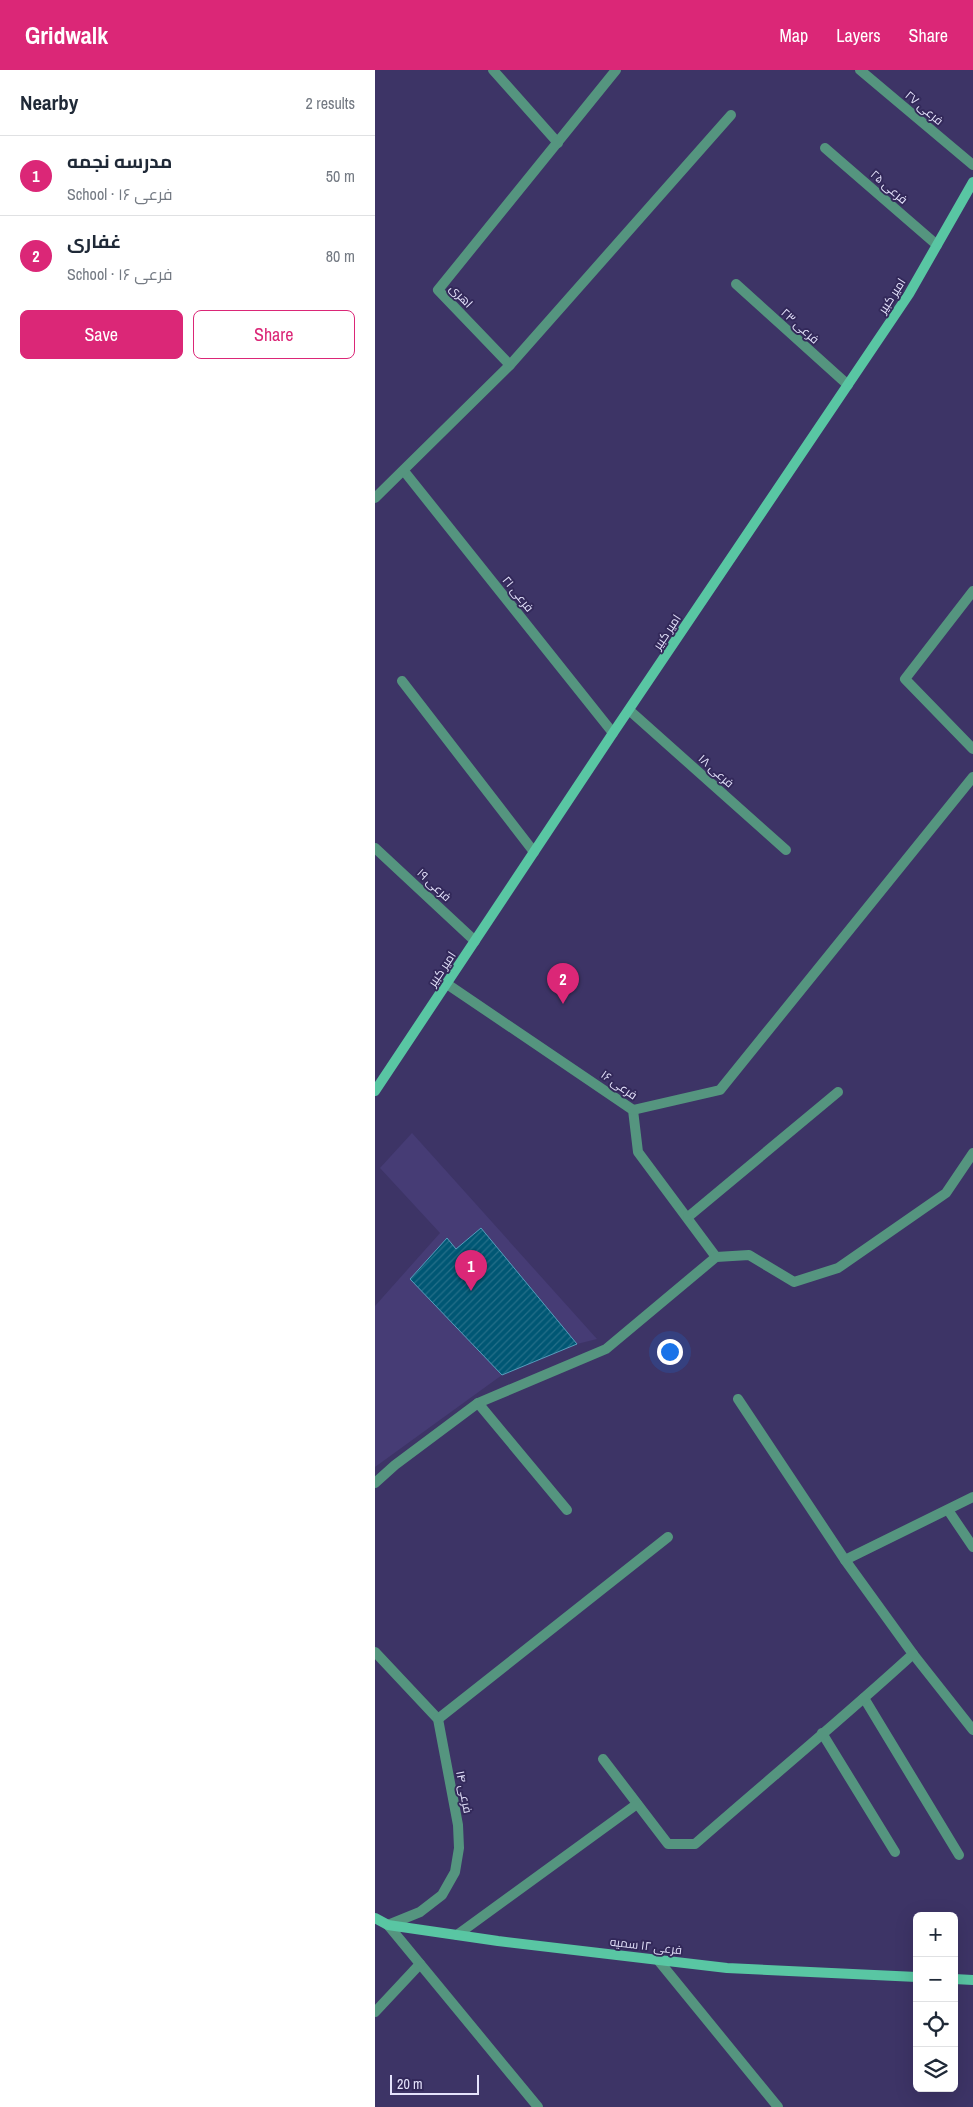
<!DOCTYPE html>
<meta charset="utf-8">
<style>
:root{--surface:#fff;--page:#f2f2f3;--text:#1f2937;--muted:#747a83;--line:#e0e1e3;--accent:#db2777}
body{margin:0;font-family:"Archivo Narrow",Cairo,sans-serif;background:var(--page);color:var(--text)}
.controls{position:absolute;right:15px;bottom:15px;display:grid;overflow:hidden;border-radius:8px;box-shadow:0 5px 20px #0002}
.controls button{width:45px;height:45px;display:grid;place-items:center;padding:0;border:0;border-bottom:1px solid var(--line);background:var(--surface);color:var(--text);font:25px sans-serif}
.scale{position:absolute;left:15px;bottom:12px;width:89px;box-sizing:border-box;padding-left:5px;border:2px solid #e5e3fc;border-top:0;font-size:14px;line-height:18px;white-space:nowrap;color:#e5e3fc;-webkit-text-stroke:4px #33295a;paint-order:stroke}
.you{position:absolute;left:294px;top:1281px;width:18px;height:18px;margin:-12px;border:4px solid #fff;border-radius:50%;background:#1a73e8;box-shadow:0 0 0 8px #1a73e833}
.badge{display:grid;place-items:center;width:32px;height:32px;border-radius:50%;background:var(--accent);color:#fff;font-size:16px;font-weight:700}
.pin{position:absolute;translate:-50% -41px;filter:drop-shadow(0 1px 2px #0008)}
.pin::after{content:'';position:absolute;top:26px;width:18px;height:15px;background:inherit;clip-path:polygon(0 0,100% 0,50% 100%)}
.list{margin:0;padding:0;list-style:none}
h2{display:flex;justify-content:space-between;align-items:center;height:65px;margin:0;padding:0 20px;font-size:21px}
h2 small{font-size:16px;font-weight:400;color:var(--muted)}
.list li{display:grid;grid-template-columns:32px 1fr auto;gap:15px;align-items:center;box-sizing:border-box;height:80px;padding:0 20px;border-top:1px solid var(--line)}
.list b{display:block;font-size:19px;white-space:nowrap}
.list p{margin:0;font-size:16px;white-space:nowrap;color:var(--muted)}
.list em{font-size:16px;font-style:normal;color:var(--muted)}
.actions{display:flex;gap:10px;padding:15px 20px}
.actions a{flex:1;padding:11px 0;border:1px solid var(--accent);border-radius:8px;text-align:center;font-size:18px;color:var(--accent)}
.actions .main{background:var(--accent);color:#fff}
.icon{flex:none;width:28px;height:28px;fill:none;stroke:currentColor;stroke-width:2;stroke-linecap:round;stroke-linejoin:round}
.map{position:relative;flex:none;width:598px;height:2037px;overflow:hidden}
header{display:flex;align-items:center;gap:30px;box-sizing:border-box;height:70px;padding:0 25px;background:var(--accent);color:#fff}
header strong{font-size:24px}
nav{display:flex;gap:28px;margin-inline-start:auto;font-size:18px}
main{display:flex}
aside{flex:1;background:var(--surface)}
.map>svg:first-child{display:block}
</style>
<header>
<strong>Gridwalk</strong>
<nav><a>Map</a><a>Layers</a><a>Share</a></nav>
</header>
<main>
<aside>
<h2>Nearby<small>2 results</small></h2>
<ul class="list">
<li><span class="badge">1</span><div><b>مدرسه نجمه</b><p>School · فرعی ۱۶</p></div><em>50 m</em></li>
<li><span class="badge">2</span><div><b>غفاری</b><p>School · فرعی ۱۶</p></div><em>80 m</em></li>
</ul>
<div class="actions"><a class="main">Save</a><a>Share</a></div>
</aside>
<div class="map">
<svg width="598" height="2037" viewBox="0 0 598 2037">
<defs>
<pattern id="building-hatch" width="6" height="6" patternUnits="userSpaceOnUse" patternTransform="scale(1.25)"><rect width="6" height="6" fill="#005774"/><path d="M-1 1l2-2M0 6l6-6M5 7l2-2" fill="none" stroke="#256f89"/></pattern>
</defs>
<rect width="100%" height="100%" fill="#3d3466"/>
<polygon fill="#463c75" points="37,1063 222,1269 202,1274 127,1305 0,1397 0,1236 65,1163 5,1098"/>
<polygon fill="url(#building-hatch)" stroke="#579dbc" points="106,1158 202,1274 127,1305 35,1209 72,1168 81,1179"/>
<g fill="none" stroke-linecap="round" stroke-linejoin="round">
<g stroke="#55957f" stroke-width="10">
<polyline points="118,0 183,73"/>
<polyline points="485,0 598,95"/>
<polyline points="450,78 562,175"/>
<polyline points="361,214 473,315"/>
<polyline points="135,295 356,45"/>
<polyline points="29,401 238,663"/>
<polyline points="0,428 135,295 63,220 241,0"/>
<polyline points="598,521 530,609 598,679"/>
<polyline points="27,611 159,782"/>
<polyline points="254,640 411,780"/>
<polyline points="0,778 100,871"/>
<polyline points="72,914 258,1040 263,1082 341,1187"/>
<polyline points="258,1040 345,1020 598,707"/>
<polyline points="313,1147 463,1022"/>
<polyline points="103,1333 192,1440"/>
<polyline points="0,1413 20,1395 103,1333 231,1279 341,1187 374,1185 419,1212 463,1198 571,1123 598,1083"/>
<polyline points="573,1440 598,1477"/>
<polyline points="470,1490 598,1427"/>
<polyline points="0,1582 63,1649 83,1755 84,1778 80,1802 67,1825 45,1842 13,1855 163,2037"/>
<polyline points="538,1584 598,1660"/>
<polyline points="489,1628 584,1785"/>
<polyline points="63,1649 293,1467"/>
<polyline points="447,1663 520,1782"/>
<path d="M228,1689l65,85h27c73,-64 147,-125 218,-190l-68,-94 -107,-161"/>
<polyline points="82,1865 262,1734"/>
<polyline points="283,1890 403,2037"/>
<polyline points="0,1942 45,1894"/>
</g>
<g stroke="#59c6a3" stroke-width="10">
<polyline points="0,1021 238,663 534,224 598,112"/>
<polyline points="0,1848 13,1855 123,1871 352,1898 542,1907"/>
<polyline points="579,1909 598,1910"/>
</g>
</g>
<g text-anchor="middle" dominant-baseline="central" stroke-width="4" stroke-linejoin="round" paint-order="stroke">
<g font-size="12" fill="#e5e3fc" stroke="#33295a">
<text transform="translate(549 38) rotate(40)">فرعی ۲۷</text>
<text transform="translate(514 117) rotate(41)">فرعی ۲۵</text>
<text transform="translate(86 226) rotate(46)">اهری</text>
<text transform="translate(517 226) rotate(-57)">امیر کبیر</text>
<text transform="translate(425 256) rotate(42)">فرعی ۲۳</text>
<text transform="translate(143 524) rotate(51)">فرعی ۲۱</text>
<text transform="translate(292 562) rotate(-56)">امیر کبیر</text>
<text transform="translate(341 701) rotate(42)">فرعی ۱۸</text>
<text transform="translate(59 815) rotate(43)">فرعی ۱۹</text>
<text transform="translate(67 899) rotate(-56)">امیر کبیر</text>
<text transform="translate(244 1015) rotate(35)">فرعی ۱۶</text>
<text transform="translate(89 1722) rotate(79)">فرعی ۱۴</text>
<text transform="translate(271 1876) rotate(7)">فرعی ۱۲ سمیه</text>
</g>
</g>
</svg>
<div class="controls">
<button>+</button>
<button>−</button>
<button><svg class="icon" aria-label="locate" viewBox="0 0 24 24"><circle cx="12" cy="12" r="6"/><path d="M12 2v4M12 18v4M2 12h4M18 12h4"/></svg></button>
<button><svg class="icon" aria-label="layers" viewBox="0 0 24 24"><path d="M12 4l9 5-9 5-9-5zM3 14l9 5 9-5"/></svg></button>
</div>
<div class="scale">20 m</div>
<div class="you"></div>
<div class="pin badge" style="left:96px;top:1221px">1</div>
<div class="pin badge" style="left:188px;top:934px">2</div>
</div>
</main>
